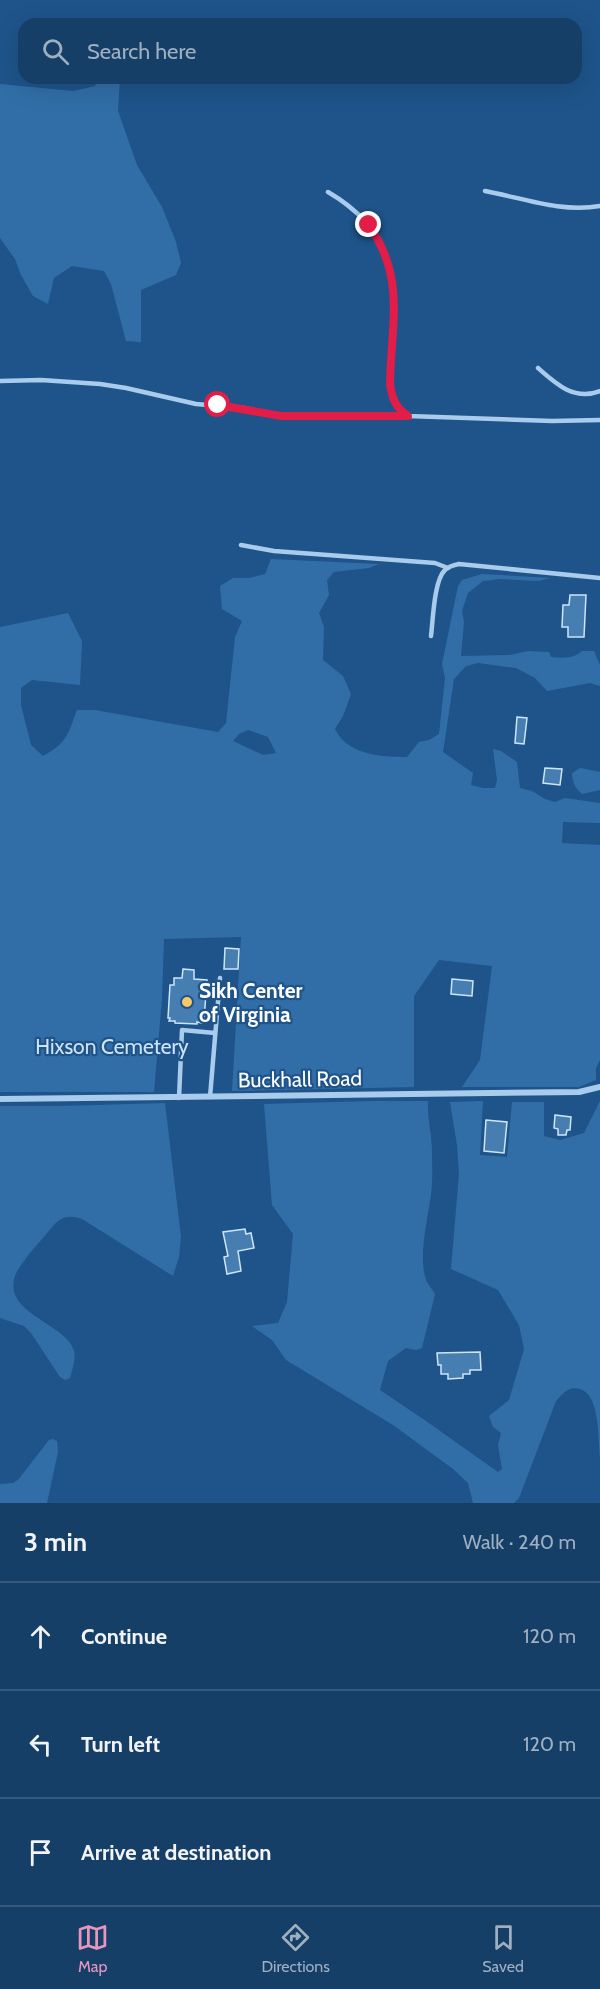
<!DOCTYPE html>
<meta charset="utf-8">
<style>
:root{--surface:#163f68;--page:#234a71;--text:#f1f3f6;--muted:#9eafc0;--line:#35587c;--accent:#e797bd}
body{margin:0;font-family:Cabin,sans-serif;background:var(--page);color:var(--text)}
.stop{position:absolute;width:18px;height:18px;margin:-14px;border:4px solid #e11d48;border-radius:50%;background:#fff}
.stop.end{background:#e11d48;border-color:#fff;box-shadow:0 2px 6px #0008}
.list{margin:0;padding:0;list-style:none}
h2{display:flex;justify-content:space-between;align-items:center;height:78px;margin:0;padding:0 24px;font-size:26px}
h2 small{font-size:20px;font-weight:400;color:var(--muted)}
.list li{display:grid;grid-template-columns:39px 1fr auto;gap:18px;align-items:center;box-sizing:border-box;height:108px;padding:0 24px;border-top:2px solid var(--line)}
.list b{display:block;font-size:22px;white-space:nowrap}
.list em{font-size:20px;font-style:normal;color:var(--muted)}
.icon{flex:none;width:33px;height:33px;fill:none;stroke:currentColor;stroke-width:2;stroke-linecap:round;stroke-linejoin:round}
.map{position:relative;flex:none;width:600px;height:1503px;overflow:hidden}
.search{position:absolute;background:var(--surface);box-shadow:0 6px 24px #0002;left:18px;right:18px;top:18px;height:66px;display:flex;align-items:center;gap:15px;box-sizing:border-box;padding:0 21px;border-radius:18px;color:var(--muted);font-size:22px}
.sheet{height:402px;background:var(--surface)}
nav{display:flex;justify-content:space-around;align-items:center;box-sizing:border-box;height:84px;border-top:2px solid var(--line);background:var(--surface);font-size:16px;color:var(--muted)}
nav a{display:grid;justify-items:center;gap:3px}
nav .on{color:var(--accent)}
.map>svg:first-child{display:block}
</style>
<div class="map">
<svg width="600" height="1503" viewBox="0 0 600 1503">
<rect width="100%" height="100%" fill="#1e548a"/>
<g fill="#316ea7" fill-rule="evenodd">
<polygon points="99,78 120,78 118,111 137,165 162,207 176,242 181,263 176,275 141,290 141,342 126,341 111,284 104,271 72,266 54,278 48,304 33,296 21,275 15,259 0,238 0,84 73,91 95,86"/>
<path d="M271,559l108,5 -10,4 -35,4 -7,8 2,15 -10,18 5,14 -1,33 20,16 8,18 -8,22 -8,13c12,26 47,28 72,28l12,-15 10,-2 10,-6 6,-56 -3,-14 16,-78 4,-6 20,-6 69,4 -13,3 -38,-2 -17,2 -15,12 -6,18 2,11 -3,34 49,-1 18,-4 21,1 2,5c12,1 22,2 31,-6h12l6,14v21l-10,-3 -43,8 -12,-13 -19,-10 -38,-5 -12,3 -12,13 -11,73 30,21 -2,12 12,3h12l2,-8 -4,-31 8,2 16,11 3,26 12,3 13,8 10,3 10,-4 35,5v20l-37,-1 -1,21 38,2v215l-4,8v12l-17,7h-117l18,-27 12,-94 -53,-6 -25,36v91l-182,4 9,-154 -77,2 -2,60 -8,93h-154v-465l68,-14 14,28 -2,44 -48,-5 -11,8v17l10,40 12,11c24,-13 25,-22 34,-46h18l123,22 8,-9 9,-86 7,-16 -20,-12 -2,-23 13,-8h16l16,-4zM248,730l20,7 8,16 -13,2 -30,-14 6,-7z"/>
<path d="M580,768l20,4v18l-18,4c-8,-7 -9,-11 -10,-21z"/>
<path d="M372,1101h56c-1,17 4,33 4,51 0,14 1,28 -1,42 -3,25 -14,65 -4,88 2,4 6,8 8,12l-13,54 -6,2 -10,-2 -18,13 -8,29 46,31 72,51 4,-3 -4,-24 3,-12 -8,-6 -4,-11 20,-16 15,-51 -5,-24 -21,-35 -47,-21 8,-95 -2,-29 -7,-43 33,-1 -3,54 27,2 5,-55h32v34l16,4 24,-7 16,-32v357c-2,-18 0,-64 -20,-69 -11,-3 -17,4 -24,12l-37,97 -5,5h-41l-5,-20 -15,-14 -60,-44 -107,-65 -14,-20 -20,-14 26,-3 9,-21 6,-68 -21,-29 -8,-101z"/>
<path d="M165,1103l16,134 -2,20 -6,19 -91,-57c-17,-6 -24,0 -34,13 -10,12 -28,31 -33,44 -13,38 53,48 59,75 2,8 -2,19 -4,27l-5,2 -5,-3 -29,-44 -7,-7 -24,-8v-212h61z"/>
<polygon points="53,1439 57,1441 58,1452 47,1503 0,1503 0,1484 13,1483 18,1480 49,1440"/>
</g>
<g fill="#467eb2" stroke="#cee4f9" stroke-width="1.5">
<polygon points="570,595 586,595 584,637 568,637 568,627 562,627 563,605 569,605"/>
<polygon points="517,717 527,718 524,744 515,743"/>
<polygon points="545,768 562,769 560,785 543,783"/>
<polygon points="225,948 239,949 238,969 224,969"/>
<polygon points="183,969 194,970 194,979 207,980 204,1020 202,1020 202,1023 197,1022 197,1024 175,1023 175,1021 169,1021 170,1018 168,1018 170,985 174,985 174,978 182,978"/>
<polygon points="452,979 473,981 472,996 451,994"/>
<polygon points="555,1115 571,1117 570,1130 567,1130 566,1135 558,1135 558,1129 554,1128"/>
<polygon points="486,1120 507,1122 504,1153 484,1151"/>
<polygon points="245,1229 246,1234 251,1233 254,1248 238,1251 241,1271 227,1274 224,1257 228,1256 223,1232"/>
<polygon points="480,1352 481,1370 470,1370 470,1374 463,1374 463,1378 448,1379 448,1374 441,1374 441,1365 438,1365 437,1353"/>
</g>
<g fill="none" stroke-linecap="round" stroke-linejoin="round">
<g stroke="#a9cbec" stroke-width="4.5">
<path d="M485,191c38,7 76,22 115,15"/>
<path d="M328,192c84,49 63,111 62,192 2,15 6,24 18,32l144,5 48,-1"/>
<path d="M538,368c18,16 36,33 62,23"/>
<polyline points="0,381 41,380 100,384 126,388 196,404 244,408 281,416 408,416"/>
<polyline points="241,545 274,551 435,563 448,568"/>
<path d="M431,636c2,-16 3,-56 14,-66 4,-4 9,-5 14,-6l141,14"/>
<polyline points="210,1097 220,978"/>
<polyline points="179,1098 182,1030 215,1033"/>
</g>
<polyline stroke="#a9cbec" stroke-width="6" points="0,1099 579,1092 600,1087"/>
</g>
<g fill="none" stroke-linecap="round" stroke-linejoin="round">
<path stroke="#e11d48" stroke-width="8" d="M218,405l63,11h127c-12,-8 -16,-17 -18,-32 1,-61 16,-105 -21,-159"/>
</g>
<circle fill="#fbc767" stroke="#1e548a" stroke-width="2" cx="187" cy="1002" r="6"/>
<g text-anchor="middle" dominant-baseline="central" stroke-width="4.5" stroke-linejoin="round" paint-order="stroke">
<g font-size="21" font-weight="bold" fill="#fff" stroke="#1e548a" text-anchor="start">
<text x="199" y="990">Sikh Center<tspan x="199" dy="24">of Virginia</tspan></text>
</g>
<g font-size="21" fill="#cee4f9" stroke="#1e548a">
<text x="112" y="1046">Hixson Cemetery</text>
</g>
<g font-size="21" fill="#fff" stroke="#1e548a">
<text transform="translate(300 1079) rotate(-1)">Buckhall Road</text>
</g>
</g>
</svg>
<div class="stop" style="left:218px;top:405px"></div>
<div class="stop end" style="left:369px;top:225px"></div>
<div class="search"><svg class="icon" aria-label="search" viewBox="0 0 24 24"><circle cx="10" cy="10" r="6"/><path d="M15 15l6 6"/></svg>Search here</div>
</div>
<section class="sheet">
<h2>3 min<small>Walk · 240 m</small></h2>
<ul class="list">
<li><svg class="icon" aria-label="ahead" viewBox="0 0 24 24"><path d="M12 20V5M6 11l6-6 6 6"/></svg><div><b>Continue</b></div><em>120 m</em></li>
<li><svg class="icon" aria-label="left" viewBox="0 0 24 24"><path d="M17 20v-9H6M10 6l-5 5 5 5"/></svg><div><b>Turn left</b></div><em>120 m</em></li>
<li><svg class="icon" aria-label="arrive" viewBox="0 0 24 24"><path d="M6 21V4h12l-3 4 3 4H6"/></svg><div><b>Arrive at destination</b></div></li>
</ul>
</section>
<nav>
<a class="on"><svg class="icon" aria-label="map" viewBox="0 0 24 24"><path d="M3 6l6-2 6 2 6-2v14l-6 2-6-2-6 2zM9 4v14M15 6v14"/></svg>Map</a>
<a><svg class="icon" aria-label="directions" viewBox="0 0 24 24"><path d="M12 3l9 9-9 9-9-9zM9 14v-3h6M13 9l2 2-2 2"/></svg>Directions</a>
<a><svg class="icon" aria-label="saved" viewBox="0 0 24 24"><path d="M7 4h10v16l-5-4-5 4z"/></svg>Saved</a>
</nav>
